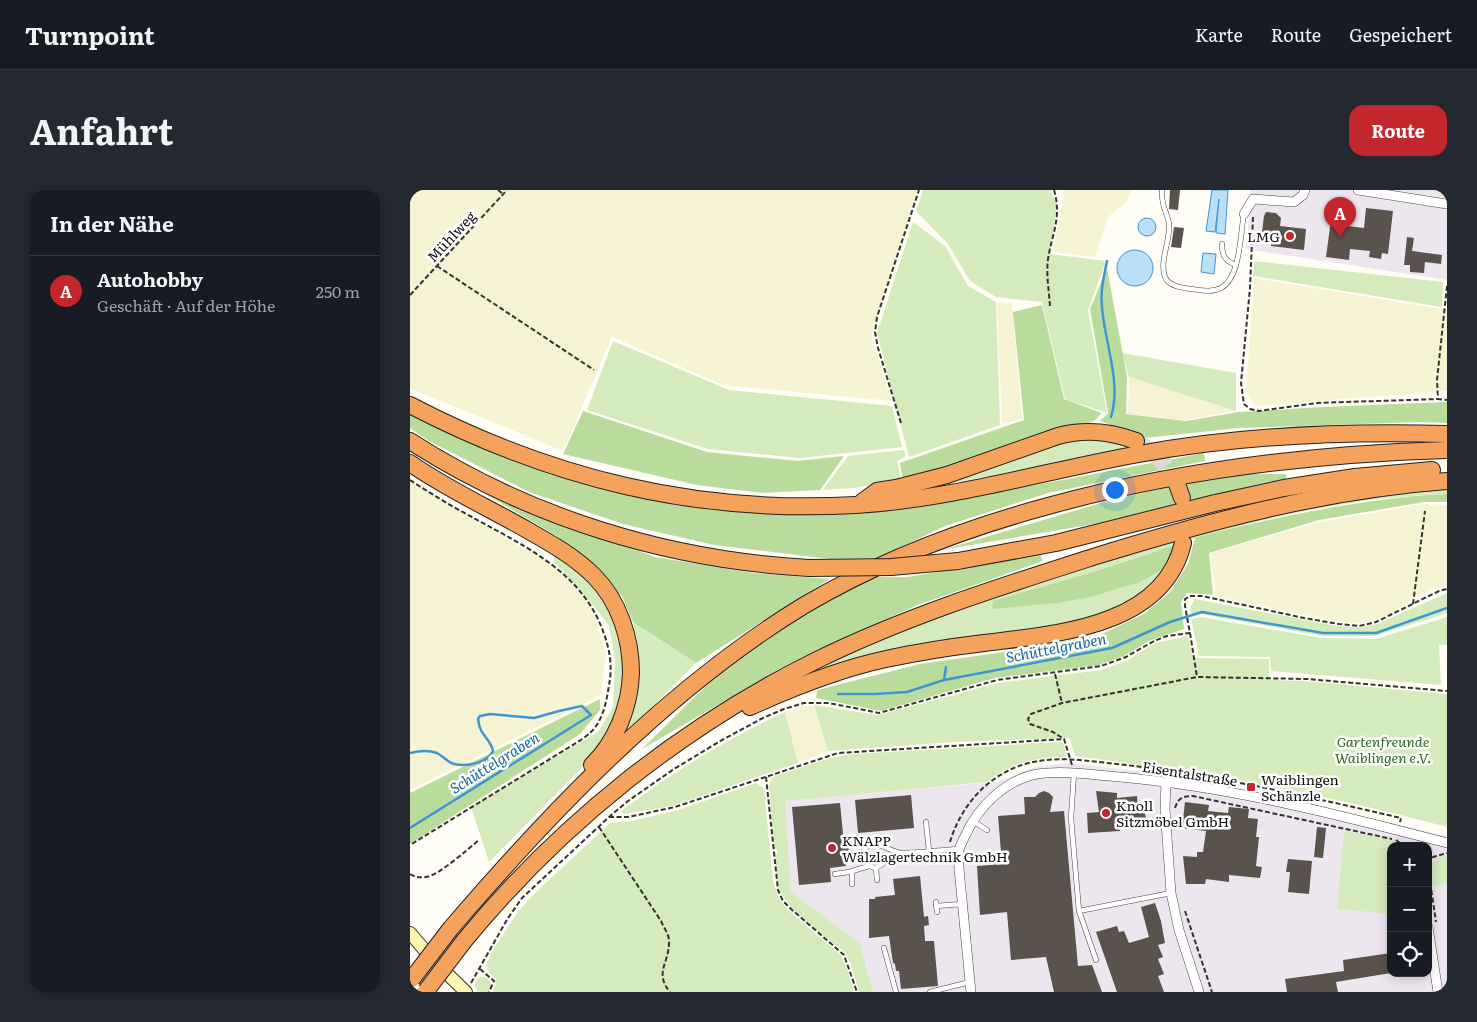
<!DOCTYPE html>
<html lang="de">
<meta charset="utf-8">
<style>
:root{--surface:#171b24;--page:#242831;--text:#f1f3f6;--muted:#9ea1a6;--line:#363941;--accent:#c4262e}
body{margin:0;font-family:Literata,serif;background:var(--page);color:var(--text)}
.controls{position:absolute;right:15px;bottom:15px;display:grid;overflow:hidden;border-radius:10px;box-shadow:0 2px 12px #0003}
.controls button{width:45px;height:45px;display:grid;place-items:center;padding:0;border:0;border-bottom:1px solid var(--line);background:var(--surface);color:var(--text);font:25px sans-serif}
.you{position:absolute;left:704px;top:299px;width:18px;height:18px;margin:-12px;border:4px solid #fff;border-radius:50%;background:#1a73e8;box-shadow:0 0 0 8px #1a73e833}
.badge{display:grid;place-items:center;width:32px;height:32px;border-radius:50%;background:var(--accent);color:#fff;font-size:16px;font-weight:700}
.pin{position:absolute;translate:-50% -41px;filter:drop-shadow(0 1px 2px #0008)}
.pin::after{content:'';position:absolute;top:26px;width:18px;height:15px;background:inherit;clip-path:polygon(0 0,100% 0,50% 100%)}
.list{margin:0;padding:0;list-style:none}
h2{display:flex;justify-content:space-between;align-items:center;height:65px;margin:0;padding:0 20px;font-size:21px}
h2 small{font-size:16px;font-weight:400;color:var(--muted)}
.list li{display:grid;grid-template-columns:32px 1fr auto;gap:15px;align-items:center;box-sizing:border-box;height:70px;padding:0 20px;border-top:1px solid var(--line)}
.list b{display:block;font-size:19px;white-space:nowrap}
.list p{margin:0;font-size:16px;white-space:nowrap;color:var(--muted)}
.list em{font-size:16px;font-style:normal;color:var(--muted)}
.icon{flex:none;width:28px;height:28px;fill:none;stroke:currentColor;stroke-width:2;stroke-linecap:round;stroke-linejoin:round}
.map{position:relative;flex:none;width:1037px;height:802px;overflow:hidden;border-radius:15px}
header{display:flex;align-items:center;gap:30px;box-sizing:border-box;height:70px;padding:0 25px;background:var(--surface);border-bottom:1px solid var(--line)}
header strong{font-size:24px}
nav{display:flex;gap:28px;margin-inline-start:auto;font-size:18px}
.intro{display:flex;align-items:center;justify-content:space-between;box-sizing:border-box;height:120px;padding:0 30px}
h1{margin:0;font-size:35px}
.button{padding:12px 22px;border-radius:15px;background:var(--accent);color:#fff;font-size:18px;font-weight:700}
main{display:flex;gap:30px;padding:0 30px}
aside{flex:1;background:var(--surface);border-radius:15px;box-shadow:0 2px 12px #0003}
.map>svg:first-child{display:block}
</style>
<header>
<strong>Turnpoint</strong>
<nav><a>Karte</a><a>Route</a><a>Gespeichert</a></nav>
</header>
<div class="intro"><h1>Anfahrt</h1><a class="button">Route</a></div>
<main>
<aside>
<h2>In der Nähe<small></small></h2>
<ul class="list">
<li><span class="badge">A</span><div><b>Autohobby</b><p>Geschäft · Auf der Höhe</p></div><em>250 m</em></li>
</ul>
</aside>
<div class="map">
<svg width="1037" height="802" viewBox="0 0 1037 802">
<rect width="100%" height="100%" fill="#fffdf5"/>
<g fill="#eee6ef" fill-rule="evenodd">
<polygon points="841,0 1037,0 1037,90 836,59"/>
<path d="M658,573l97,11 122,25 160,37v156h-574l-13,-49 -69,-51 -7,-92 212,-18 43,-16zM981,656h37v127h-37z"/>
</g>
<g fill="#f6f3d4">
<polygon points="0,0 508,0 461,145 482,211 313,195 202,147 153,261 4,200 0,198"/>
<polygon points="655,0 721,0 717,11 698,27 685,67 643,62"/>
<polygon points="844,88 1037,120 1037,201 845,216 836,201"/>
<polygon points="587,112 602,113 612,229 592,234"/>
<polygon points="719,187 826,221 775,230 718,224"/>
<polygon points="0,289 102,352 142,373 181,415 196,463 191,505 0,600"/>
<polygon points="1013,314 1037,315 1037,396 1029,397 1002,409 984,422 965,430 950,433 930,432 806,407 801,363 906,333"/>
<polygon points="392,516 404,516 418,561 388,573 375,522"/>
</g>
<g fill="#d5ebbd">
<polygon points="513,0 640,0 647,14 640,64 696,71 678,120 697,223 655,209 632,112 586,107 560,91 538,54 506,21"/>
<polygon points="503,32 535,56 558,96 586,112 590,235 499,267 467,143"/>
<polygon points="844,71 1033,92 1032,117 843,86"/>
<polygon points="203,151 319,200 482,216 492,257 390,268 298,259 177,220"/>
<polygon points="712,163 826,183 826,221 719,187"/>
<polygon points="673,246 720,256 637,275 494,302"/>
<polygon points="494,260 496,266 487,271 491,290 444,298 413,300 438,266"/>
<path d="M1037,297v7c-87,2 -185,24 -268,49l-18,38 -53,34 -301,63 19,-15 14,-7 129,-52 193,-61 157,-40z"/>
<polygon points="142,359 181,390 208,431 216,471 210,517 194,551 168,582 79,672 61,617 188,542 203,517 205,469 199,436 182,414 144,372"/>
<polygon points="1037,403 1037,423 965,446 912,446 791,424 782,427 780,418 785,409 927,436 951,437 967,434"/>
<polygon points="791,427 911,448 966,449 1037,427 1037,455 1029,455 1031,495 861,481 860,467 789,466 781,429"/>
<polygon points="223,432 286,473 206,553 229,479 227,451"/>
<path d="M778,446l5,22 76,1v21l35,1 143,13v133c-122,-33 -247,-55 -372,-71l-5,-18 -116,4 -126,9 -14,-46 64,10 120,-32 103,-13 27,-10 27,-17z"/>
<path d="M375,522l13,51 -126,43 -48,8 -3,-3c52,-39 106,-72 164,-99z"/>
<path d="M650,552l3,1 4,12 -1,2c-29,-1 -57,7 -79,25l-202,19 6,91 69,51 13,49h-14l-10,-32 -5,-8c-18,-15 -56,-40 -64,-62 -4,-10 -4,-24 -5,-35h2v-6h-3l-5,-64 3,-8 58,-19 23,-4z"/>
<path d="M346,593l8,5 9,93c3,11 7,20 15,29l53,45 5,10 8,27h-361l3,-13 -7,-7 -3,-7 8,-17 24,-36 16,-18 76,-71 22,-2 46,-11z"/>
<polygon points="934,641 985,650 990,656 981,656 981,724 927,719"/>
<path d="M463,660l12,2 1,3 -3,4 -9,3c-6,-3 -7,-9 -1,-12z"/>
<polygon points="1037,666 1037,694 1023,696 1022,674 1029,667"/>
<circle cx="73" cy="795" r="8"/>
</g>
<g fill="#b9dc9c">
<polygon points="697,78 717,187 716,224 776,231 829,222 912,217 1037,212 1037,233 1010,232 829,238 734,248 690,231 698,223 680,119"/>
<polygon points="632,115 654,209 692,223 684,231 493,290 490,273 614,230 603,122"/>
<polygon points="173,221 297,262 388,271 434,266 410,300 352,303 287,295 153,264"/>
<polygon points="0,222 17,233 139,284 265,315 384,324 431,323 536,312 794,263 795,271 638,303 535,336 468,368 420,369 304,355 213,334 119,302 19,251 0,238"/>
<polygon points="839,284 876,284 876,289 781,310 776,294"/>
<polygon points="759,297 765,314 690,333 532,360 701,310"/>
<polygon points="75,304 245,367 343,383 420,389 286,473 223,432 212,406 147,346"/>
<path d="M1037,304v8h-23l-105,18 -110,33 4,42 -26,-2 -6,9 3,27 -33,11 -27,16 -25,9 -104,13 -114,33 -65,-13 1,-8 103,-26 105,-15 77,-15 42,-20 26,-22 18,-28 7,-26c32,-9 64,-16 97,-23 51,-10 103,-19 155,-21z"/>
<polygon points="766,355 759,376 728,393 712,397 681,407 647,413 582,419 583,411 687,381"/>
<polygon points="630,364 633,371 505,416 371,478 232,559 310,482 393,424 461,387 498,387"/>
<polygon points="190,509 190,520 170,544 0,654 0,603"/>
</g>
<g fill="#b9e0f7" stroke="#3f96cf">
<polygon points="802,0 818,0 815,44 806,43 809,9 805,42 796,41"/>
<circle cx="737" cy="37" r="9"/>
<circle cx="725" cy="78" r="18"/>
<polygon points="793,63 806,64 804,84 791,82"/>
</g>
<g fill="none" stroke-linecap="round" stroke-linejoin="round">
<g stroke="#3f96cf" stroke-width="2.5">
<path d="M697,71c-3,15 -7,30 -5,45 2,35 20,76 9,111"/>
<polyline points="534,490 536,477"/>
<polyline points="428,504 465,504 497,502 534,490 702,458 760,432 792,422 913,443 966,443 1037,418"/>
<path d="M0,563c8,-2 19,-3 27,0 6,3 10,9 17,11 12,3 34,-1 39,-13 -3,-14 -13,-14 -15,-32l2,-3 10,-2 44,4 25,-7 23,-5 9,9 -181,113"/>
</g>
</g>
<g fill="#5a524d">
<polygon points="760,0 770,0 768,20 759,19"/>
<polygon points="923,15 931,16 929,35 954,38 956,18 983,21 978,64 972,63 971,69 959,67 960,61 940,59 939,70 916,67"/>
<polygon points="856,22 866,23 871,28 870,36 896,39 894,60 861,56 863,43 852,42 854,26"/>
<polygon points="764,37 774,38 771,58 761,57"/>
<polygon points="997,47 1004,48 1002,61 1032,65 1031,74 1015,72 1014,83 1000,82 1000,75 994,75"/>
<polygon points="634,601 639,603 643,607 640,622 654,621 668,776 682,775 692,802 644,802 636,767 601,770 597,722 570,725 567,676 592,674 588,626 615,624 614,607 625,607 629,603"/>
<polygon points="686,601 707,603 707,608 727,606 728,622 735,622 736,630 709,632 710,641 678,643 677,623 689,622"/>
<polygon points="501,605 504,638 448,643 445,610"/>
<polygon points="775,612 799,615 798,621 818,623 819,617 839,619 838,628 848,629 846,647 849,647 846,676 852,677 850,688 819,685 819,692 796,689 795,694 776,694 773,666 787,667 787,662 793,662 796,641 772,638"/>
<polygon points="430,613 434,654 439,659 435,665 436,676 420,678 421,692 389,695 382,617"/>
<polygon points="907,637 916,638 913,668 904,667"/>
<polygon points="878,669 902,671 899,704 878,702 880,682 876,682"/>
<polygon points="510,686 514,727 518,726 519,735 514,736 515,751 524,751 528,796 491,799 489,781 486,781 485,774 483,773 479,746 459,748 459,709 465,709 465,707 485,705 483,689"/>
<polygon points="745,713 751,731 755,753 748,755 753,767 748,769 754,784 748,786 754,802 707,802 686,742 707,736 709,742 714,741 719,753 739,747 731,717"/>
<polygon points="981,763 981,783 926,792 928,802 877,802 875,789 934,781 933,770"/>
</g>
<g fill="none" stroke-linecap="round" stroke-linejoin="round">
<path stroke="#dbdad3" stroke-width="16" stroke-dasharray="16 8" stroke-linecap="butt" d="M726,251c19,10 31,25 41,43"/>
<g stroke="#444" stroke-width="5.5">
<g id="lane">
<path d="M752,0c-1,15 4,20 7,33 2,17 -10,37 -4,54 3,9 17,11 26,12 9,1 21,4 30,-1 20,-11 19,-54 23,-74"/>
<path d="M812,54c0,12 3,17 14,21"/>
<polyline points="664,583 661,628 669,721 686,770"/>
<polyline points="563,631 577,640"/>
<polyline points="516,632 519,661"/>
<path d="M489,663l-23,15c-13,-1 -19,-19 -5,-23 10,-3 20,7 30,8 19,0 39,-3 58,-4"/>
<polyline points="466,678 467,690"/>
<polyline points="425,684 439,682 459,676"/>
<polyline points="442,694 442,682"/>
<polyline points="526,712 527,722"/>
<polyline points="526,716 552,714"/>
<polyline points="669,721 761,703"/>
<polyline points="474,758 486,802"/>
<polyline points="520,802 560,792"/>
</g>
</g>
<g stroke="#444" stroke-width="10">
<g id="street">
<polyline points="948,0 1037,14"/>
<polyline points="834,24 843,9 884,12 893,5 895,0"/>
<polyline points="756,592 755,619 761,703 769,740 789,802"/>
<polyline points="1018,737 1028,802"/>
<path d="M561,802l-12,-123c0,-6 -1,-13 0,-19 1,-4 4,-10 6,-14 13,-29 40,-56 72,-62 27,-4 56,1 83,3 111,10 220,38 327,66"/>
</g>
</g>
<g stroke="#333" stroke-width="14">
<polyline id="secondary" points="0,743 24,771 56,802"/>
</g>
<g stroke="#222" stroke-width="18">
<g id="highway">
<path d="M0,215c142,74 286,109 446,100 96,-6 189,-34 283,-51 102,-19 204,-23 308,-20"/>
<path d="M0,251c120,77 257,119 399,127"/>
<path d="M0,273c37,26 79,45 119,68 23,13 46,26 65,45 25,25 37,62 37,97 -1,33 -15,69 -39,92"/>
<polyline points="767,294 772,308"/>
<path d="M452,312l15,-11 19,-3 51,-13 111,-39c27,-7 51,-5 78,5"/>
<polyline points="548,371 646,353 805,313 874,298 945,287 1022,280"/>
<path d="M340,517c44,-20 89,-38 136,-48 32,-7 65,-12 98,-16 70,-9 179,-15 199,-100"/>
<path d="M41,738c102,-119 218,-240 352,-322 76,-45 160,-77 245,-100 131,-36 264,-52 399,-56"/>
<path d="M54,751c96,-117 216,-213 351,-280 89,-44 184,-74 278,-104 116,-36 232,-67 354,-76"/>
</g>
</g>
<g stroke="#333" stroke-width="2" stroke-dasharray="5 2.5" stroke-linecap="butt">
<polyline points="88,0 93,4"/>
<polyline points="843,27 840,98 831,193 834,214 840,219 849,221 907,213 1028,209"/>
<polyline points="27,76 184,180"/>
<polyline points="1037,96 1027,190 1028,209 1037,210"/>
<polyline points="0,105 97,0"/>
<path d="M640,116c-1,-15 -4,-31 -2,-47 4,-25 14,-42 6,-69"/>
<polyline points="491,233 468,158 465,142 467,127 509,0"/>
<path d="M0,290c20,13 41,26 62,37 52,29 109,54 131,114 6,16 9,31 7,48 -3,18 -5,39 -19,53 -4,4 -10,8 -15,11l-166,102"/>
<polyline points="1003,414 1015,321"/>
<polyline points="780,443 787,487"/>
<polyline points="645,484 652,513"/>
<polyline points="662,575 654,549 643,542 620,534 618,529 621,524 652,513 787,487 897,489 1037,501"/>
<polyline points="356,587 368,700 373,711 381,719 434,765 447,802"/>
<path d="M765,618c3,-10 8,-12 18,-12l199,43"/>
<polyline points="199,627 218,627 265,617 428,563 654,549"/>
<path d="M189,637l62,94c3,7 9,15 8,22 0,20 -15,30 1,49"/>
<polyline points="986,650 994,656"/>
<path d="M540,652c11,-37 39,-69 79,-79 32,-8 65,-1 97,2 93,11 184,32 275,53l-1,4"/>
<polyline points="1018,674 1023,667 1037,663"/>
<polyline points="1018,678 1026,732"/>
<path d="M0,684c5,3 10,4 16,3 12,-1 42,-28 53,-37"/>
<polyline points="775,721 802,802"/>
<polyline points="70,779 84,791 79,802"/>
<polyline points="61,793 98,728 112,708 199,627 218,611 264,579 312,550 353,528 374,519 394,513 419,513 469,523 587,490 691,476 716,467 744,451 757,446 780,443 775,416 775,409 780,406 792,406 894,428 929,434 949,436 966,432 1029,401 1037,399"/>
</g>
<use href="#lane" stroke="#fff" stroke-width="4.5"/>
<use href="#street" stroke="#fff" stroke-width="9"/>
<use href="#secondary" stroke="#fff6b0" stroke-width="12"/>
<use href="#highway" stroke="#f5a25d" stroke-width="16"/>
<g stroke="#222" stroke-width="18" stroke-linecap="butt">
<g id="highway-bridge">
<polyline points="399,378 481,377 548,371"/>
<polyline points="2,789 41,738"/>
<polyline points="16,801 54,751"/>
</g>
</g>
<use href="#highway-bridge" stroke="#f5a25d" stroke-width="16"/>
</g>
<g fill="#c4262e" stroke="#fff" stroke-width="2">
<circle cx="880" cy="46" r="5"/>
<rect x="836" y="592" width="10" height="10" rx="2.5"/>
<circle cx="696" cy="623" r="5"/>
<circle cx="422" cy="658" r="5"/>
</g>
<g text-anchor="middle" dominant-baseline="central" stroke-width="5" stroke-linejoin="round" paint-order="stroke">
<g font-size="14" fill="#111" stroke="#fff">
<text transform="translate(41 46) rotate(-47)">Mühlweg</text>
<text transform="translate(780 583) rotate(9)">Eisentalstraße</text>
</g>
<g font-size="14" fill="#111" stroke="#fff" text-anchor="start">
<text x="870" y="46" text-anchor="end">LMG</text>
<text x="851" y="589">Waiblingen<tspan x="851" dy="16">Schänzle</tspan></text>
<text x="706" y="615">Knoll<tspan x="706" dy="16">Sitzmöbel GmbH</tspan></text>
<text x="432" y="650">KNAPP<tspan x="432" dy="16">Wälzlagertechnik GmbH</tspan></text>
</g>
<g font-size="14" font-style="italic" fill="#2f6b1f" stroke="#fff">
<text x="973" y="551">Gartenfreunde<tspan x="973" dy="16">Waiblingen e.V.</tspan></text>
</g>
<g font-size="15" font-style="italic" fill="#1768a6" stroke="#fff">
<text transform="translate(646 457) rotate(-11)">Schüttelgraben</text>
<text transform="translate(84 572) rotate(-32)">Schüttelgraben</text>
</g>
</g>
</svg>
<div class="controls">
<button>+</button>
<button>−</button>
<button><svg class="icon" aria-label="locate" viewBox="0 0 24 24"><circle cx="12" cy="12" r="6"/><path d="M12 2v4M12 18v4M2 12h4M18 12h4"/></svg></button>
</div>
<div class="you"></div>
<div class="pin badge" style="left:930px;top:48px">A</div>
</div>
</main>
